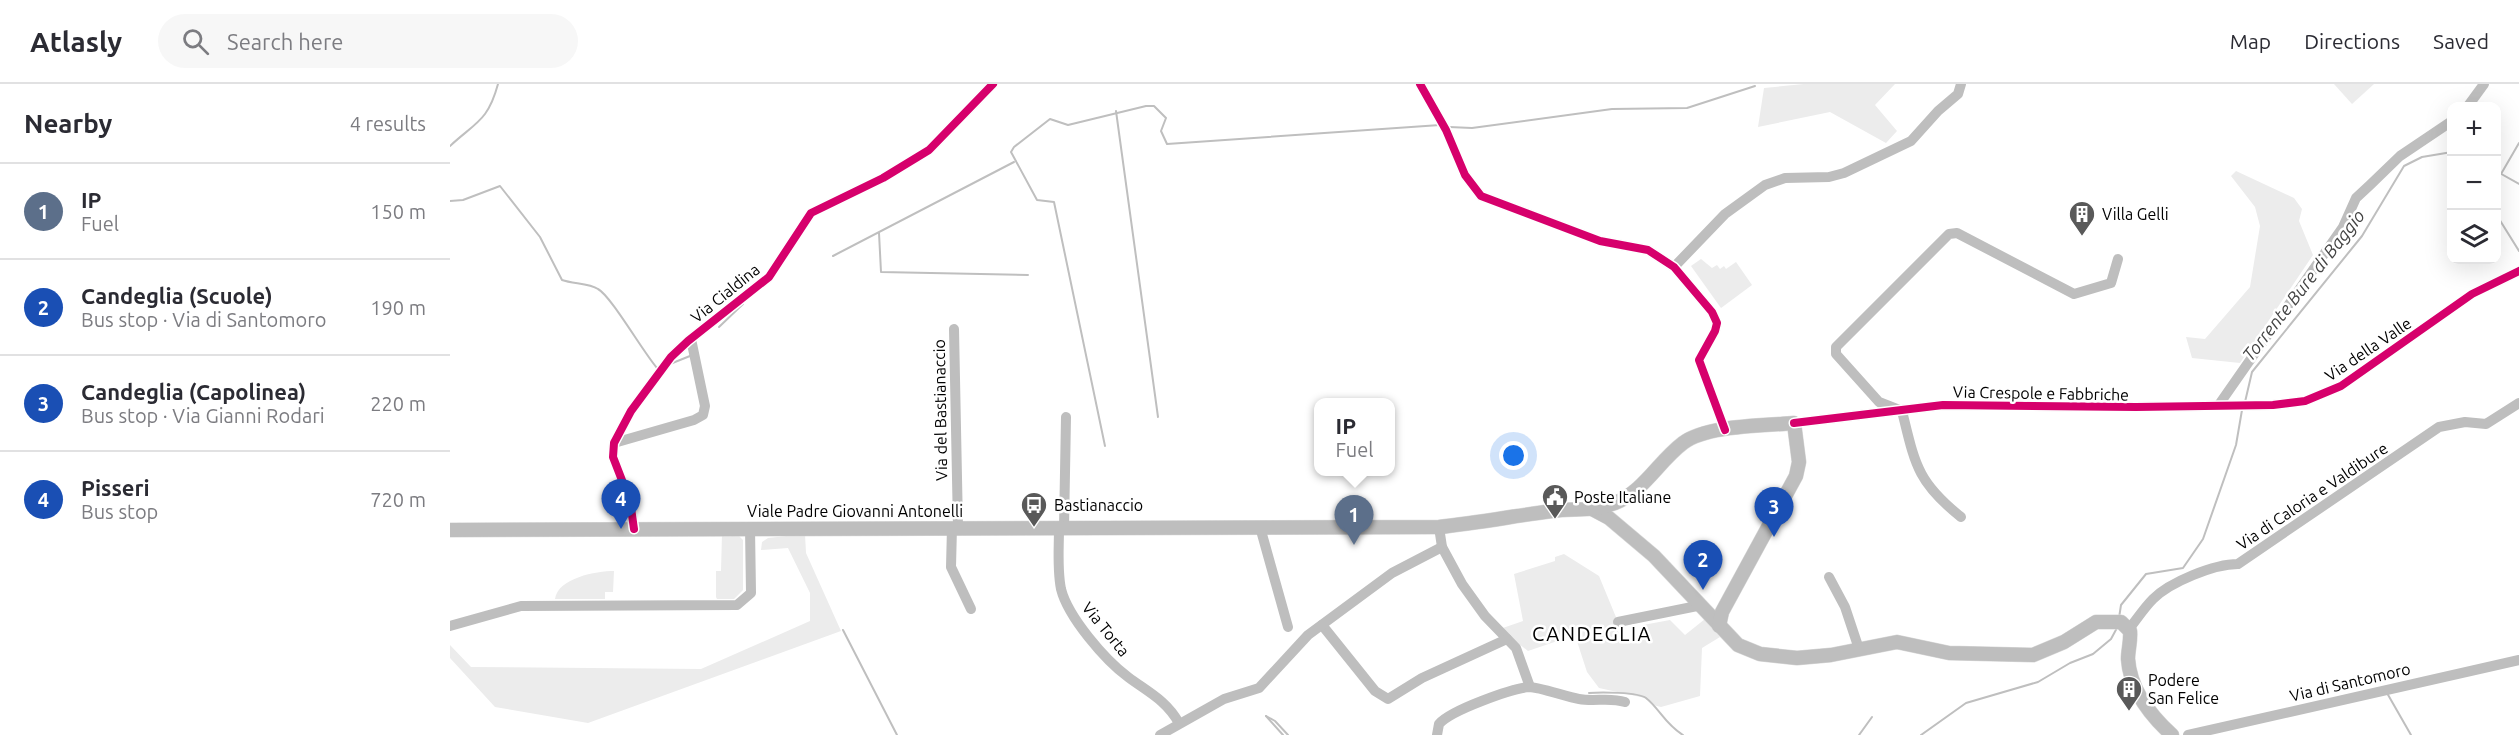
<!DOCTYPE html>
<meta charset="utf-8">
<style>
:root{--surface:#fff;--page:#f7f7f7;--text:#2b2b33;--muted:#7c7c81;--line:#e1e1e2;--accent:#595959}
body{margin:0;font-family:Ubuntu,sans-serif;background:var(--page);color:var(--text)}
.controls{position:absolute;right:18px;top:18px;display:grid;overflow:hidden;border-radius:12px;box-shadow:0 6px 24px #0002}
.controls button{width:54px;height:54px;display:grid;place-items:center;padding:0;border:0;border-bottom:2px solid var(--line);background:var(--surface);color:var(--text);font:30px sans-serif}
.you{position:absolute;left:1064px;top:372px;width:21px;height:21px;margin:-15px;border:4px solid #fff;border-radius:50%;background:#1a73e8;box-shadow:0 0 0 9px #1a73e833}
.badge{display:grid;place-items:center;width:39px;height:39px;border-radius:50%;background:var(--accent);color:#fff;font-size:20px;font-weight:700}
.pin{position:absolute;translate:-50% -50px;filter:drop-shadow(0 2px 3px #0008)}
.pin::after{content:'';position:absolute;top:32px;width:21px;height:18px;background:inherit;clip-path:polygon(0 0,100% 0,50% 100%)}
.popup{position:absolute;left:864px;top:314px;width:81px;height:78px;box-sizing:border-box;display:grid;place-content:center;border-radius:12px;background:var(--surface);filter:drop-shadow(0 2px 4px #0005);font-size:20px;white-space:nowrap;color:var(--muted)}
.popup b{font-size:22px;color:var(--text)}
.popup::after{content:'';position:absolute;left:50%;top:100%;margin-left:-12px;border:12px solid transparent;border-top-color:var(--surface)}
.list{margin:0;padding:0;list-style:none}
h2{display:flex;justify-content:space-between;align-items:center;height:78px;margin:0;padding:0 24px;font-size:26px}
h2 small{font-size:20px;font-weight:400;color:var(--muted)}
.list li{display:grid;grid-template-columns:39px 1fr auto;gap:18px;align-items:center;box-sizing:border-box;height:96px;padding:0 24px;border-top:2px solid var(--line)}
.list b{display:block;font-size:22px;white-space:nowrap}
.list p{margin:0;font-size:20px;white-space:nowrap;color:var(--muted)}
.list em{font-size:20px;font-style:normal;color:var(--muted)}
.icon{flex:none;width:33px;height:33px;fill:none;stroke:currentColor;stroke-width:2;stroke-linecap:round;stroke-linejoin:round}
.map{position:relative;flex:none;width:2069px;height:651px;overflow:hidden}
header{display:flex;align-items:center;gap:36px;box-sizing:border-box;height:84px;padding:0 30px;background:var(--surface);border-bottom:2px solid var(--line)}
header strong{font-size:28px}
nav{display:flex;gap:33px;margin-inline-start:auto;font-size:21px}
.search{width:420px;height:54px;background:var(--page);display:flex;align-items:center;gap:15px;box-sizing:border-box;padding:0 21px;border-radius:33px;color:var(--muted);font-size:22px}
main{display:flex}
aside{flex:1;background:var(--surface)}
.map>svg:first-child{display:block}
</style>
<header>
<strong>Atlasly</strong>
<div class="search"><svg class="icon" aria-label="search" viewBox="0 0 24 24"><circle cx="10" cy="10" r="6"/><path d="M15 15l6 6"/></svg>Search here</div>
<nav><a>Map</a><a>Directions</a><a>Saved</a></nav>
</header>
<main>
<aside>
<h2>Nearby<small>4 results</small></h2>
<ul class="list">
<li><span class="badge" style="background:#5c6f8a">1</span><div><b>IP</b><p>Fuel</p></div><em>150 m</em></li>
<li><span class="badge" style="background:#1a4fb4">2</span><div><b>Candeglia (Scuole)</b><p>Bus stop · Via di Santomoro</p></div><em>190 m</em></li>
<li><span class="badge" style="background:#1a4fb4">3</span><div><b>Candeglia (Capolinea)</b><p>Bus stop · Via Gianni Rodari</p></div><em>220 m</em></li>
<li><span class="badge" style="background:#1a4fb4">4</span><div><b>Pisseri</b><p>Bus stop</p></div><em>720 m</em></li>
</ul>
</aside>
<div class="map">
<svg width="2069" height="651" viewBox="0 0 2069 651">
<rect width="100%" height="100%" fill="#fff"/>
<g fill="#ececec">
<polygon points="1354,0 1445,0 1425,21 1447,47 1436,59 1380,28 1308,43 1314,4"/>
<polygon points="1884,0 1924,0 1902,20"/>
<polygon points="1786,87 1844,114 1852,125 1849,137 1863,171 1790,279 1742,274 1736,253 1755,255 1800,203 1810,142 1805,123 1781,92"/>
<polygon points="1251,175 1262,184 1267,181 1270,185 1274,182 1276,185 1286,178 1302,201 1271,224 1241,182"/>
<polygon points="272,450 288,451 293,456 293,506 284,515 267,515 266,513 266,487 271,487"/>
<polygon points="355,450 356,469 391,547 138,639 45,623 0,574 0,561 21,583 251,585 360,537 360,509 338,464 311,466 312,458 318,454"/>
<polygon points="1114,470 1149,492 1168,538 1166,545 1175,556 1195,552 1193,541 1220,536 1235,551 1255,535 1270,553 1252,564 1250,612 1211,623 1203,621 1195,614 1149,604 1137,588 1125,551 1078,567 1050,545 1073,537 1064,490 1105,477 1105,473"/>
<path d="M164,487l-1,21h-8v7h-50c3,-21 41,-28 59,-28z"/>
</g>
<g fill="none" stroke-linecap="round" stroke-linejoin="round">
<g stroke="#bfbfbf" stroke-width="2">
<polyline points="666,27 708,333"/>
<polyline points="999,43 1022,44 1162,25 1237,24 1305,2"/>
<path d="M0,62c26,-24 38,-25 48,-62"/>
<polyline points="2046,87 2069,100"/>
<polyline points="2051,90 2069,59"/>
<path d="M0,117l13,-1 37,-14 40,51 22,43c11,4 27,3 36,9 13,7 45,63 59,79"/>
<polyline points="2046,130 2069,167"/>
<polyline points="429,149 431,188 578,191"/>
<polyline points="383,172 564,78"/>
<polyline points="269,243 293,220"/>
<polyline points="220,280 240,272"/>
<polyline points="1795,318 1802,288 1912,152 1954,82 1972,73 2002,68"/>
<polyline points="655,362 604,118 587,116 561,68 564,63 600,35 618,41 696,22 704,22 716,34 711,47 717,60 990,41"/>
<polyline points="1669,534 1671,521 1696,490 1733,484 1753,455 1786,361 1792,326"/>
<polyline points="393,546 447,651"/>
<path d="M1139,609c11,-1 49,-1 57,5 13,10 19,26 37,37"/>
<polyline points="1937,609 1961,651"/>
<polyline points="816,632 825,637 838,651"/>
<polyline points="816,632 833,651"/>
<polyline points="1409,651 1422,633"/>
<polyline points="1471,651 1516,619 1588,598 1620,579 1643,570 1661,555 1668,542"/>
</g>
<g stroke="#dbdbdb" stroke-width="15">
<g id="major">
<path d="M1144,426l15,8 45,38 84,89 22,9 37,4 34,-3 66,-13 52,11 84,2 31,-13 32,-20h25l9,9c1,10 -2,19 -2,28 2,30 23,57 44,76"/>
<path d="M0,446l989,-3c38,-4 75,-11 113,-16 23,-3 40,1 63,-8 29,-12 43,-41 68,-60 24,-18 81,-17 111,-20l5,39 -3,14 -74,136 -3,14"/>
</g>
</g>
<g stroke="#bebebe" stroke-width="10">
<polyline points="970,0 996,46 1015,91 1031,112 1150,157 1198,166 1224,183 1262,228 1267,239 1265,247 1249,276 1275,346"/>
<polyline points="2018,22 2034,0"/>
<polyline points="1224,183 1275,130 1315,101 1335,94 1379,93 1394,89 1461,57 1488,27 1508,10 1511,0"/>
<polyline points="504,245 508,443"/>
<polyline points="1768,322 1893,143 1906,114 1920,101 1950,72 2002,37"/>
<polyline points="1344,339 1493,321 1686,323 1823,321 1855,317 1891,302 2022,210 2069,187"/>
<polyline points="164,359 244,336 253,331 255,322 241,255"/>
<path d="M1511,433c-44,-35 -46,-53 -59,-106l-23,-9 -43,-48v-7l113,-113 8,-1 117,61 37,-11 7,-24"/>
<polyline points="502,443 501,483 521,525"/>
<polyline points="810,443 838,543"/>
<polyline points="989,443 992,463 1012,500 1035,532 1066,564 1080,603"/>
<path d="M609,444c0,20 -2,41 2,61 7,28 44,71 67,88 20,15 38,23 51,46"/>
<polyline points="614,444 616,333"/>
<polyline points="184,445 180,417 163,373 164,359 181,327 221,273 238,257 319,193 361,129 433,94 479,66 543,0"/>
<polyline points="1379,493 1395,523 1409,565"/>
<polyline points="1168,538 1252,521"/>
<polyline points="872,541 925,607 938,615 972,594 1057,555"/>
<polyline points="0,542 71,522 287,521 301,509 300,444"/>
<path d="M1679,545c8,-10 15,-21 24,-30 17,-17 61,-35 85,-35l201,-137 26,-5 21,2 33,-21"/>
<polyline points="710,651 774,615 809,604 858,551 942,489 992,463"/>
<path d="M987,651l2,-11c12,-14 72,-35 90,-37 10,0 38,10 50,12 16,3 30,-2 46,3"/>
<polyline points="1738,651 2069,576"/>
</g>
<use href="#major" stroke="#bebebe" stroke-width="14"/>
<g stroke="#fff" stroke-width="11">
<g id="cycleway">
<polyline points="970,0 996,46 1015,91 1031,112 1150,157 1198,166 1224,183 1262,228 1267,239 1265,247 1249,276 1275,346"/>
<polyline points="1344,339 1493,321 1686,323 1823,321 1855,317 1891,302 2022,210 2069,187"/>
<polyline points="184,445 180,417 163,373 164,359 181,327 221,273 238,257 319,193 361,129 433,94 479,66 543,0"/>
</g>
</g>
<use href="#cycleway" stroke="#d6006c" stroke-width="8"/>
</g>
<defs>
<g id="building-pin" transform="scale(1.35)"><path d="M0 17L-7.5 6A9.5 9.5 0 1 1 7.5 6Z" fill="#595959" stroke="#fff"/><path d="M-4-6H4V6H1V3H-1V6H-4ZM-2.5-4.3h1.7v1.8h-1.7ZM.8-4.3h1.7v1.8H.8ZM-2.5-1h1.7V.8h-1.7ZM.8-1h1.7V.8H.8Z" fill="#fff"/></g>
<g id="civic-pin" transform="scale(1.35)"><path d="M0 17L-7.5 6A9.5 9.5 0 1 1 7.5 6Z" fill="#595959" stroke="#fff"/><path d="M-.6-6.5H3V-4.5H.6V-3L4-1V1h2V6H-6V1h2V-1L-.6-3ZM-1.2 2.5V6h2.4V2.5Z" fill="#fff"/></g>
<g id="bus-pin" transform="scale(1.35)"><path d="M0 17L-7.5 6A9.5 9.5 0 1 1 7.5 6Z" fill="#595959" stroke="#fff"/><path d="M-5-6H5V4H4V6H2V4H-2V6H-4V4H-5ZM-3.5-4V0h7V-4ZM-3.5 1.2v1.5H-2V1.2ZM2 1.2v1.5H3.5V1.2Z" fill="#fff"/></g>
</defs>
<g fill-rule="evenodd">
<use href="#building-pin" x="1632" y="130"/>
<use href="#civic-pin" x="1105" y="413"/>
<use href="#bus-pin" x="584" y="421"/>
<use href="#building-pin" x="1679" y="605"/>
</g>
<g text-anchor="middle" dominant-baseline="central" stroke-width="5" stroke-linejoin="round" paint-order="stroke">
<g font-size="16" fill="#000" stroke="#fff" text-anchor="start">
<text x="1652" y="130">Villa Gelli</text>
<text x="1124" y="413">Poste Italiane</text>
<text x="604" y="421">Bastianaccio</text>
<text x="1698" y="596">Podere<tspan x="1698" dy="18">San Felice</tspan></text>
</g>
<g font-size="16" fill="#000" stroke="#fff">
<text transform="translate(275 209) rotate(-39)">Via Cialdina</text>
<text transform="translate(1918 265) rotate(-34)">Via della Valle</text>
<text transform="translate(1591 309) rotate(1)">Via Crespole e Fabbriche</text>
<text transform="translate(490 326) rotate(-91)">Via del Bastianaccio</text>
<text transform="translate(1862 412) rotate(-34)">Via di Caloria e Valdibure</text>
<text x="405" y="427">Viale Padre Giovanni Antonelli</text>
<text transform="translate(656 545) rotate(51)">Via Torta</text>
<text transform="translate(1900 598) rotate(-13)">Via di Santomoro</text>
</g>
<g font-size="18" font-style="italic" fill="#444" stroke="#fff">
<text transform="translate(1853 201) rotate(-52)">Torrente Bure di Baggio</text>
</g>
<g font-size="20" letter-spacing="1.5" fill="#000" stroke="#fff">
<text x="1142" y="549">CANDEGLIA</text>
</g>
</g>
</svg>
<div class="controls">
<button>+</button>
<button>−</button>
<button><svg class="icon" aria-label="layers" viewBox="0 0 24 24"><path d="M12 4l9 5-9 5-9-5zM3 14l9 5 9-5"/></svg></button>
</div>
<div class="you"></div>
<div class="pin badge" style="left:904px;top:461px;background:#5c6f8a">1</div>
<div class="popup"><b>IP</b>Fuel</div>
<div class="pin badge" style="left:1253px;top:506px;background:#1a4fb4">2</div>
<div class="pin badge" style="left:1324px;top:453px;background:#1a4fb4">3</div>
<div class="pin badge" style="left:171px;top:445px;background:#1a4fb4">4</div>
</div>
</main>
